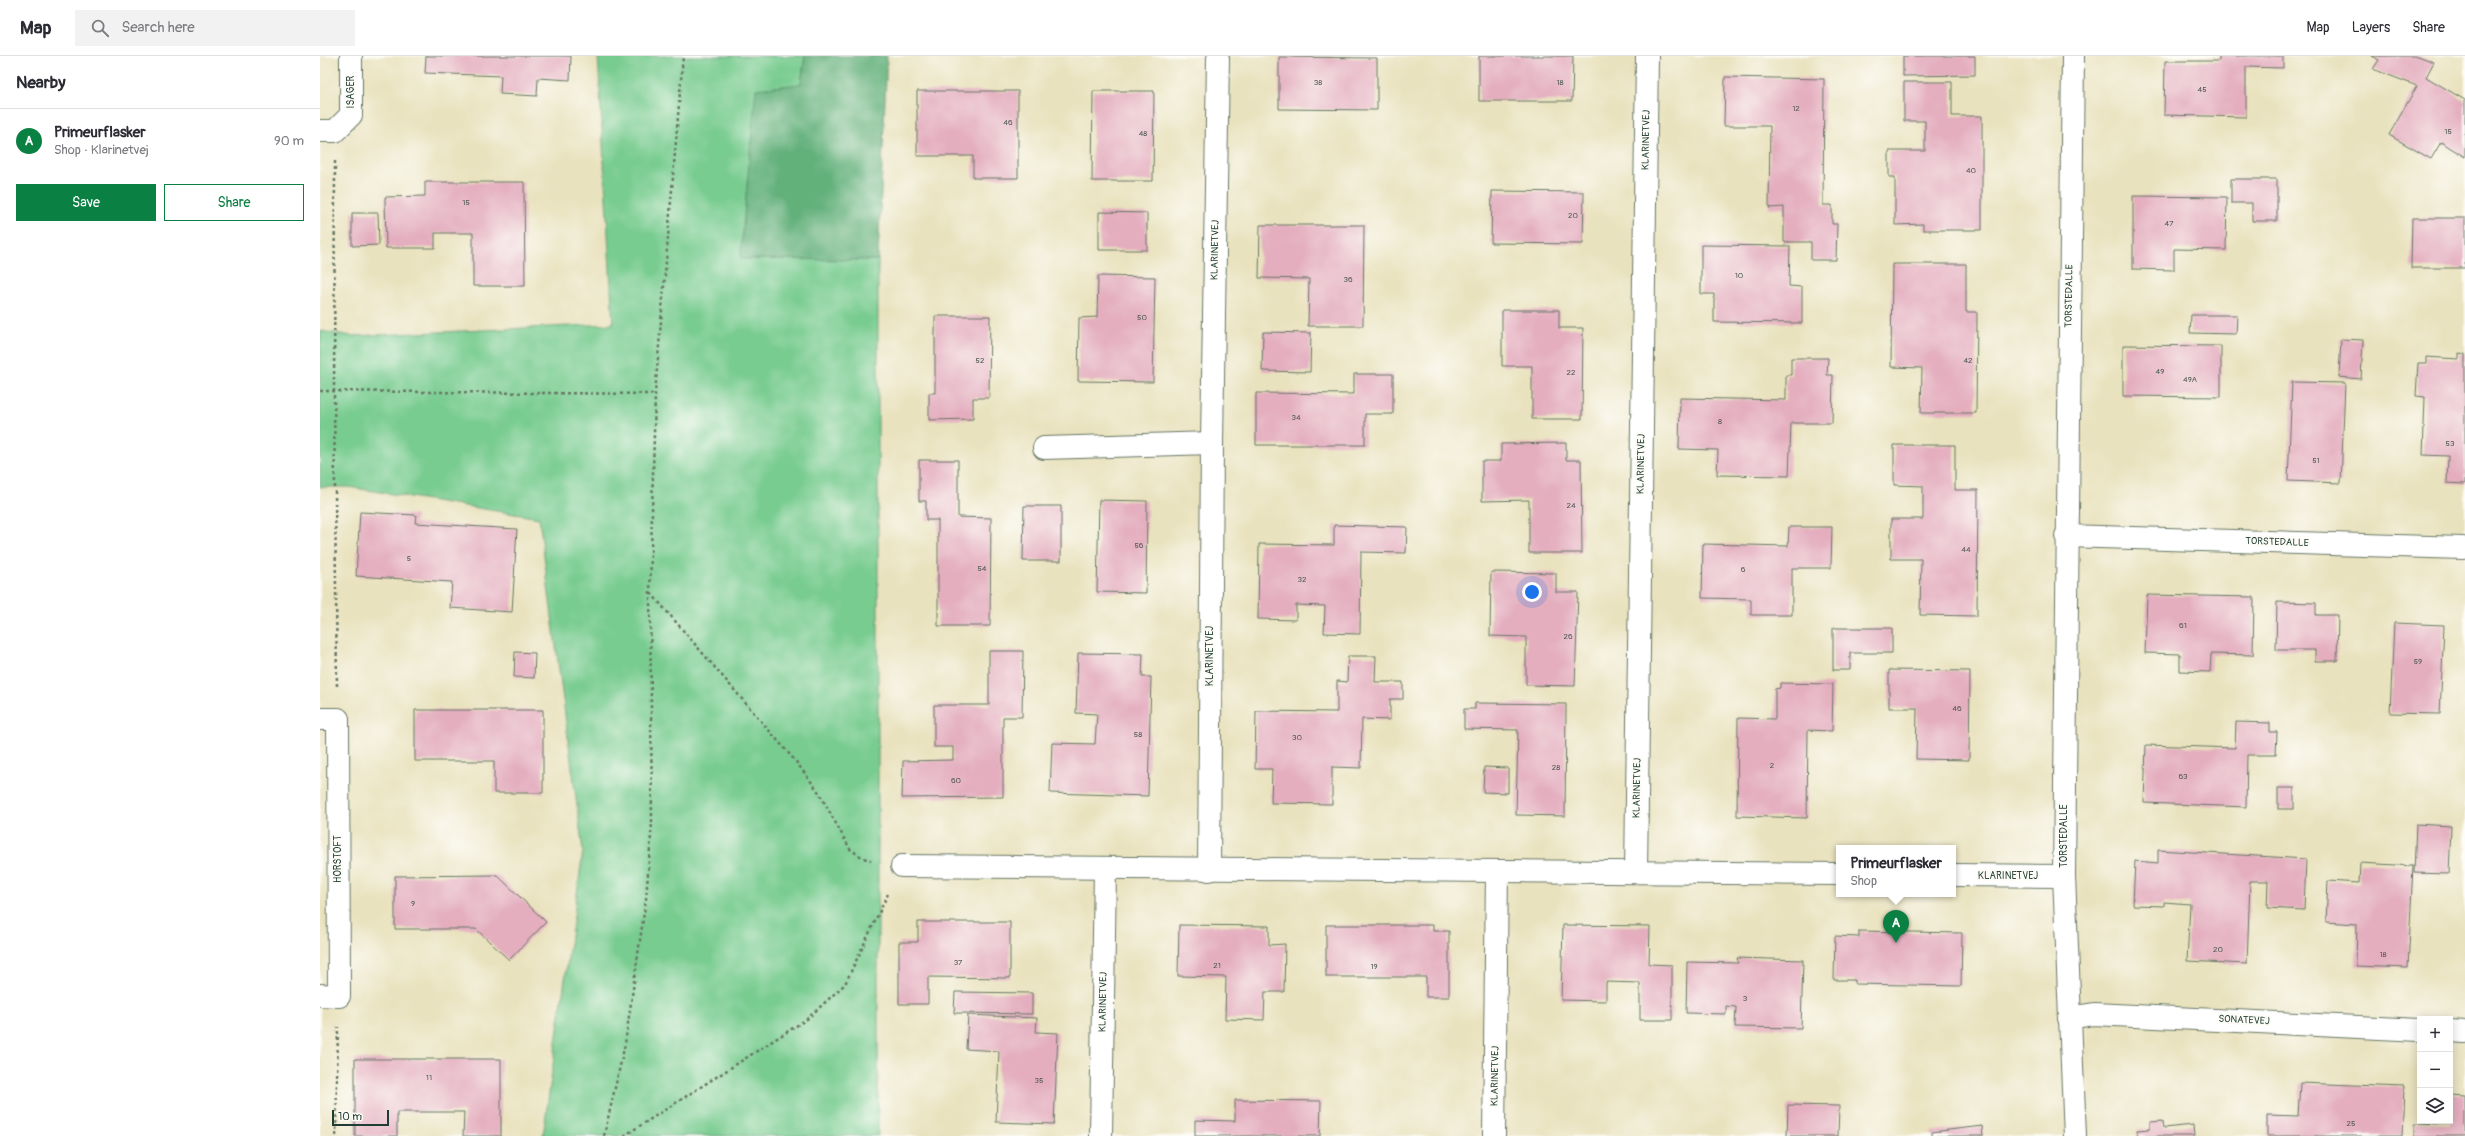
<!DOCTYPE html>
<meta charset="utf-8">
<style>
:root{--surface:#fff;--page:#f2f2f3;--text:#2b2b33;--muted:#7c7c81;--line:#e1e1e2;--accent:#0b8043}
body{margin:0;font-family:Pangolin,sans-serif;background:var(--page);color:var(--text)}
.controls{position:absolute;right:12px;bottom:12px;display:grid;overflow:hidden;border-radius:0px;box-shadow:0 2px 10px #0003}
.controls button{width:36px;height:36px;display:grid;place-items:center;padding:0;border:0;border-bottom:1px solid var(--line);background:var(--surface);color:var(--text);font:20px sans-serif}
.scale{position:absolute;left:12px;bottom:10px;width:57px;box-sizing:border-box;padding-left:4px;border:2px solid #1f3d34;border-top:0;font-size:11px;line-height:14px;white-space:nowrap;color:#1f3d34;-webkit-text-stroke:3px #fdfcf7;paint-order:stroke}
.you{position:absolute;left:1212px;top:536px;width:14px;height:14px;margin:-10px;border:3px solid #fff;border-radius:50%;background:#1a73e8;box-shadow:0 0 0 6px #1a73e833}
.badge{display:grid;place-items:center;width:26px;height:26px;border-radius:50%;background:var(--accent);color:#fff;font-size:13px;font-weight:700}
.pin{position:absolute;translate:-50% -33px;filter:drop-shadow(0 1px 2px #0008)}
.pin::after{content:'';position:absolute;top:21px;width:14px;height:12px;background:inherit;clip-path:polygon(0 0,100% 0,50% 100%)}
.popup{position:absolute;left:1516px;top:789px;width:120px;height:52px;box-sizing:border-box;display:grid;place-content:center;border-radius:0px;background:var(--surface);filter:drop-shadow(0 1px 3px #0005);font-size:13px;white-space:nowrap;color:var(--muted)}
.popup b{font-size:15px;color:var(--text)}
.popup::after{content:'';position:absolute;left:50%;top:100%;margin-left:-8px;border:8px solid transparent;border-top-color:var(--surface)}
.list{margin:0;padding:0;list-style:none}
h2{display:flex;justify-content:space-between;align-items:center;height:52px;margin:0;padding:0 16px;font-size:17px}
h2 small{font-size:13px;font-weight:400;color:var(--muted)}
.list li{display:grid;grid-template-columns:26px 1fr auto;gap:12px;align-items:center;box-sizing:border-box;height:64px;padding:0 16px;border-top:1px solid var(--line)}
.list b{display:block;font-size:15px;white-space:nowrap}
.list p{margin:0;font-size:13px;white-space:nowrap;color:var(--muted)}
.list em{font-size:13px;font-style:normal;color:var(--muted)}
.actions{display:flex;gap:8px;padding:12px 16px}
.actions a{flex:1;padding:9px 0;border:1px solid var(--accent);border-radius:0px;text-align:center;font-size:14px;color:var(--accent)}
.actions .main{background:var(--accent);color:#fff}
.icon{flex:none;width:22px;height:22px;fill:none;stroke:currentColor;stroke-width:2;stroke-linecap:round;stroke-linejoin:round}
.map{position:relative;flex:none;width:2145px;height:1080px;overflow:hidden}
header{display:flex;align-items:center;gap:24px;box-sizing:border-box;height:56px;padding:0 20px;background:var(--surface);border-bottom:1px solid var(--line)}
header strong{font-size:19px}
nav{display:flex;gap:22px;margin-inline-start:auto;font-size:14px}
.search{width:280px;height:36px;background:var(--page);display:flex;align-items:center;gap:10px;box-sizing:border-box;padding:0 14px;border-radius:0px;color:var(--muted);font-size:15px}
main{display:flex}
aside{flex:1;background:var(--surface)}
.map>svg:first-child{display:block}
</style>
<header>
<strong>Map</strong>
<div class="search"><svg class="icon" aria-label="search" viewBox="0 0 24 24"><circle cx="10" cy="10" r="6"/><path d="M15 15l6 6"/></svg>Search here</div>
<nav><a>Map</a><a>Layers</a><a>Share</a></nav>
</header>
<main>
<aside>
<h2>Nearby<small></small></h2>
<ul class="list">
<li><span class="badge">A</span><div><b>Primeurflasker</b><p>Shop · Klarinetvej</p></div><em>90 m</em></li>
</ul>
<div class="actions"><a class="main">Save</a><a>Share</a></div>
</aside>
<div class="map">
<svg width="2145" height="1080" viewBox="0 0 2145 1080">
<rect width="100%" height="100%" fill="#fdfcf7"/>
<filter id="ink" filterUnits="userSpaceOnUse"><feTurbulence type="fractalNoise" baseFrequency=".025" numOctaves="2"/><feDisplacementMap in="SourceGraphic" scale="8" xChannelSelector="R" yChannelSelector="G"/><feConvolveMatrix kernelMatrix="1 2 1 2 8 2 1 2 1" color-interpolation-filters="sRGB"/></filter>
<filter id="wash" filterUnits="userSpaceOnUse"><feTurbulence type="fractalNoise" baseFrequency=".012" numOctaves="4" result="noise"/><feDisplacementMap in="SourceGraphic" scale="16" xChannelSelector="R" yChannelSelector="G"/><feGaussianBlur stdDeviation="0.9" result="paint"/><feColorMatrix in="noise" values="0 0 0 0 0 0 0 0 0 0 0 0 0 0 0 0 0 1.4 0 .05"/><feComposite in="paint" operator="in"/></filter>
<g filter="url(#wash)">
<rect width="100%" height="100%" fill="#e9e2be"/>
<polygon fill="#78cc90" stroke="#4c8462" points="278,0 485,0 481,28 421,203 558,204 558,1080 223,1080 263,795 219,462 29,431 0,431 0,275 32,280 293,268"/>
<polygon fill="#62b07a" stroke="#407657" points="485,0 567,0 558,204 420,203 436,33 481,28"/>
<g id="blocks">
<g fill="#e4aebf">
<polygon points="106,0 251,0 250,24 218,22 217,40 180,38 181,20 105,17"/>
<polygon points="1159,0 1253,0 1252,45 1159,45"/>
<polygon points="1583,0 1655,0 1655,19 1583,20"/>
<polygon points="1899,0 1963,0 1963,12 1926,11 1926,61 1844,59 1845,5 1899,5"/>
<polygon points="2052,0 2098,0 2114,6 2106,21 2145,44 2145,101 2121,86 2111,103 2069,79 2097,30 2053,13 2059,4"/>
<polygon points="959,1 1057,2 1057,54 959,53"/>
<polygon points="1405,21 1504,23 1503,149 1512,149 1512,168 1517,168 1516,204 1491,204 1491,186 1464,186 1464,151 1449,152 1450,70 1404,70"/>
<polygon points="1584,26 1632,26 1632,60 1662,60 1662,174 1603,174 1603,168 1575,169 1575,121 1569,121 1569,95 1605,95 1605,65 1584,65"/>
<polygon points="597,35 698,35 698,122 653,122 653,100 597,100"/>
<polygon points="773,35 834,35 833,125 772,125"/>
<polygon points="1911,123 1957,123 1957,165 1932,165 1932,147 1911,147"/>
<polygon points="105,126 204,126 205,230 153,230 153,177 115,177 115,192 66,192 65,141 105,140"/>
<polygon points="1172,135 1264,136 1263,188 1171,187"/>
<polygon points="1813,140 1907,141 1906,194 1854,193 1854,214 1813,213"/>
<polygon points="779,156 827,157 827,194 779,194"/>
<polygon points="32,157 58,157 59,189 32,190"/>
<polygon points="2092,162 2145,162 2145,212 2091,212"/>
<polygon points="940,169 1044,169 1043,270 988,270 989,223 939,222"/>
<polygon points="1381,189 1470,190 1469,230 1482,231 1482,267 1394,266 1394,238 1381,238"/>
<polygon points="1572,208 1646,208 1646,256 1657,256 1656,357 1601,357 1602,312 1571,311"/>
<polygon points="778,220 835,221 833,326 758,325 759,262 777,261"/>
<polygon points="1182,254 1239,254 1239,272 1263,272 1262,363 1212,363 1212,310 1182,310"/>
<polygon points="1871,259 1917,259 1916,278 1870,277"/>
<polygon points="615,260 670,260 669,342 653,342 653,363 609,364 609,337 615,337"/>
<polygon points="943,276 991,277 990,316 942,315"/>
<polygon points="2021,283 2043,284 2041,323 2019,321"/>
<polygon points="1803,289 1901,290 1901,341 1803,340"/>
<polygon points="2139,297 2145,298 2145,428 2127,427 2128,400 2103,399 2105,341 2096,340 2098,307 2106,307 2106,301 2139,303"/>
<polygon points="1471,302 1508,302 1507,319 1513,319 1512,367 1471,367 1469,420 1397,419 1398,394 1359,393 1360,342 1466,344 1466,319 1471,319"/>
<polygon points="1034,318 1073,318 1073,358 1045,358 1045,389 936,389 936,337 1034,338"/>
<polygon points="1972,326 2025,327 2021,427 1968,425"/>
<polygon points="1246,387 1246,404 1261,404 1262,497 1209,497 1209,444 1162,445 1162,405 1181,405 1181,388"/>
<polygon points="1574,389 1635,389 1635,434 1658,434 1657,560 1600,559 1601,503 1571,503 1571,463 1603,463 1603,430 1574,429"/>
<polygon points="599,404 638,404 638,461 671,462 670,570 618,570 618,464 606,464 606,445 599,445"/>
<polygon points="779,444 827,445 826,537 777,536"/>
<polygon points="704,450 741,450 741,505 703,505"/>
<polygon points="40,456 96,459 95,467 197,473 192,556 130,552 132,526 36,520"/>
<polygon points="1014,469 1087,471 1086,497 1041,496 1040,578 1004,577 1005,550 976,549 976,564 938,563 939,488 1014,489"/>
<polygon points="1469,471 1512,471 1511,512 1472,512 1472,559 1431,559 1431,543 1382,542 1383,488 1468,490"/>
<polygon points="1171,516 1236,517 1236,536 1258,536 1255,630 1206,629 1206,581 1170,580"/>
<polygon points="1827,539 1934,541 1933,599 1891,598 1890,616 1860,615 1860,598 1825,597"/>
<polygon points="1957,546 1996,547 1996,559 2018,559 2017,605 1995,605 1995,594 1956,594"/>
<polygon points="2074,567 2124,569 2120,658 2070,657"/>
<polygon points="1513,572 1572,572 1572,597 1530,597 1530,614 1513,614"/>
<polygon points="669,595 703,595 702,661 683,661 683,741 582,742 583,705 633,704 633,691 614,691 614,649 669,649"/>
<polygon points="195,596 215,597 214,622 194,621"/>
<polygon points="758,597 823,598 822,621 831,621 828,740 730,737 732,687 775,688 777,658 756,657"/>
<polygon points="1028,600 1056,600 1055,626 1083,626 1083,643 1070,643 1070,664 1042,663 1041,712 1012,711 1012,748 951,747 952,713 935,713 936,655 1017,656 1017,625 1027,626"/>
<polygon points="1569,614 1650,615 1649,704 1596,703 1597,652 1569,652"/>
<polygon points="1460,627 1513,628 1512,675 1488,674 1487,762 1417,760 1418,662 1455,663 1455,633 1460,632"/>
<polygon points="1155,647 1246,648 1245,760 1196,759 1198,674 1144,673 1144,653 1155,653"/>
<polygon points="95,654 223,654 223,737 174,737 174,705 95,705"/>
<polygon points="1916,666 1950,667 1950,676 1957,676 1956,699 1927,699 1926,751 1824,747 1826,689 1915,692"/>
<polygon points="1164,711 1188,712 1188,737 1163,736"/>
<rect x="1958" y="732" width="16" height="21"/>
<polygon points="2096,768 2131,770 2129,818 2094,817"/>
<polygon points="1838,794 1986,803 1984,854 1947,852 1948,825 1930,825 1927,908 1867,905 1870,848 1844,846 1844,850 1813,849 1815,805 1838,807"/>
<polygon points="2040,807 2093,810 2088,912 2036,910 2037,868 2006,866 2008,825 2039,827"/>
<polygon points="177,819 226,866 189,904 156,873 75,873 75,820"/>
<polygon points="598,866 690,866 690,922 608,921 608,948 579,948 579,886 598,886"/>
<polygon points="859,869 949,870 949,889 965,888 964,936 945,936 944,964 905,963 906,921 858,920"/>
<polygon points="1006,869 1113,869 1113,875 1129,875 1129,941 1106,941 1106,921 1006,921"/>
<polygon points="1243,869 1330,870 1329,908 1352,909 1352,964 1320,964 1320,927 1286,926 1286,945 1241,944"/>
<polygon points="1539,875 1642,877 1641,930 1535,928 1535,924 1514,924 1515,880 1539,881"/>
<polygon points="1417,902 1483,904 1481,972 1415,971 1416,951 1406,950 1406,958 1366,957 1367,906 1418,907"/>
<polygon points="635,936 712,937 712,958 634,957"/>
<polygon points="648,959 717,962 716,976 738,977 734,1068 676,1066 679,995 646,993"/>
<polygon points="35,1003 181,1003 181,1080 143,1080 144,1056 77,1056 77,1080 35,1080"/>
<polygon points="1980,1027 2084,1031 2082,1080 1947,1080 1947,1059 1978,1060"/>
<polygon points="2130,1038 2145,1039 2145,1080 2094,1080 2094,1067 2128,1068 2130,1065"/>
<polygon points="915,1044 1001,1045 1000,1080 875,1080 875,1064 915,1065"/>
<polygon points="1468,1049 1519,1050 1518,1080 1467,1080"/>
<polygon points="1843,1065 1844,1072 1873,1069 1874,1080 1818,1080 1817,1074 1830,1073 1830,1066"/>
<polygon points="1662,1070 1663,1080 1612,1080 1612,1076"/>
</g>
</g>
</g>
<g filter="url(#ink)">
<use href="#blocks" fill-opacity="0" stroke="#667764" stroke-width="1"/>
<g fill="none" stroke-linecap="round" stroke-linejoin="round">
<g stroke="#667764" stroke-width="24">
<g id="street">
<polyline points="0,75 15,75 31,59 31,0"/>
<polyline points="724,392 892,387"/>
<polyline points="1746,480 2143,492"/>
<polyline points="0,663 18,663 19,940 0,939"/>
<polyline points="582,810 1519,818"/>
<polyline points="889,814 892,387 898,2"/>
<polyline points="1316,816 1327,0"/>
<polyline points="1633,819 1744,820"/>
<polyline points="1749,962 1774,958 2100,974"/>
<polyline points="2130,975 2145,976"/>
<polyline points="781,1080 785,812"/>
<polyline points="1174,1080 1177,815"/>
</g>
</g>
<g stroke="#667764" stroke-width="24">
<polyline id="secondary" points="1753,0 1744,820 1755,1080"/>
</g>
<g stroke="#667764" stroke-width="2.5" stroke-dasharray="3 3" stroke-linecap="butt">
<polyline points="15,105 14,336 17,632"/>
<polyline points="0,335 335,338"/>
<polyline points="331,537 477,707 498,735 530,793 543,802 551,804"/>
<polyline points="16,1080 18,971"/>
<polyline points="284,1080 305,988 326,843 332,767 330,537 335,338 363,0"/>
<polyline points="304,1080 487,963 525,928 568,838"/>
</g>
<use href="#street" stroke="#fff" stroke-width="22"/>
<use href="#secondary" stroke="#fff" stroke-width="22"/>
</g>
</g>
<g text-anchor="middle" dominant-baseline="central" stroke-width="4" stroke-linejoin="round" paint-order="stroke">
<g font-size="8" fill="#505957">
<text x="998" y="26">38</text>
<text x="1240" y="26">18</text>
<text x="1882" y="33">45</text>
<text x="1476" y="52">12</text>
<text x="688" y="66">46</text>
<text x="2128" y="75">15</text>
<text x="823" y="77">48</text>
<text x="1651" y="114">40</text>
<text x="146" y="146">15</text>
<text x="1253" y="159">20</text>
<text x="1849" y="167">47</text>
<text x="1419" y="219">10</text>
<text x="1028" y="223">36</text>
<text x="822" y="261">50</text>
<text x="660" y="304">52</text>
<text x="1648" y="304">42</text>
<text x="1840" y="315">49</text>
<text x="1251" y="316">22</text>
<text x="1870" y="323">49A</text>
<text x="976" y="361">34</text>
<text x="1400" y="365">8</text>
<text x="2130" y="387">53</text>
<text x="1996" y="404">51</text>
<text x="1251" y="449">24</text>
<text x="819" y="489">56</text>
<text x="1646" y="493">44</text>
<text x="89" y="502">5</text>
<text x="662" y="512">54</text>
<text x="1423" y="513">6</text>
<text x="982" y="523">32</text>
<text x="1863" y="569">61</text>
<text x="1248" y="580">26</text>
<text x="2098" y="605">59</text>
<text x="1637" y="652">46</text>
<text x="818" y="678">58</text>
<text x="977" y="681">30</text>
<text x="1452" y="709">2</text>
<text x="1236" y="711">28</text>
<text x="1863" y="720">63</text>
<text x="636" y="724">60</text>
<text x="93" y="847">9</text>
<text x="1898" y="893">20</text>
<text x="2063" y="898">18</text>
<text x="638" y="906">37</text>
<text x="897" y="909">21</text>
<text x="1054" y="910">19</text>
<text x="1425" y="942">3</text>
<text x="109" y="1021">11</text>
<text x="719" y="1024">35</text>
<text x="2031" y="1067">25</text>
</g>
<g font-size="10" fill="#1f3d34" stroke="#fdfcf7">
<text transform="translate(31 36) rotate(-90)">ISAGER</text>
<text transform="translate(1326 84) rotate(-89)">KLARINETVEJ</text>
<text transform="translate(895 194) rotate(-89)">KLARINETVEJ</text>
<text transform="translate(1749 240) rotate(-89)">TORSTEDALLE</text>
<text transform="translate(1321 408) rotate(-89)">KLARINETVEJ</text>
<text transform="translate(1957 486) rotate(2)">TORSTEDALLE</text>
<text transform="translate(890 600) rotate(-90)">KLARINETVEJ</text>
<text transform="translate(1317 732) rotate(-89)">KLARINETVEJ</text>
<text transform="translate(1744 780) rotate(-90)">TORSTEDALLE</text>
<text transform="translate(18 803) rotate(-90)">HORSTOFT</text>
<text x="1688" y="820">KLARINETVEJ</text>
<text transform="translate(783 946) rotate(-89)">KLARINETVEJ</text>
<text transform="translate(1924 964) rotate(3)">SONATEVEJ</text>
<text transform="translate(1175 1020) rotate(-89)">KLARINETVEJ</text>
</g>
</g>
</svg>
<div class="controls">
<button>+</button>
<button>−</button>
<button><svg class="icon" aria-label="layers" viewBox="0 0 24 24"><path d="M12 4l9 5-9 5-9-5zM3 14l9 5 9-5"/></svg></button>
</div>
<div class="scale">10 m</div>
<div class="you"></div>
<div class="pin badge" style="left:1576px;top:887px">A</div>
<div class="popup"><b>Primeurflasker</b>Shop</div>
</div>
</main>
